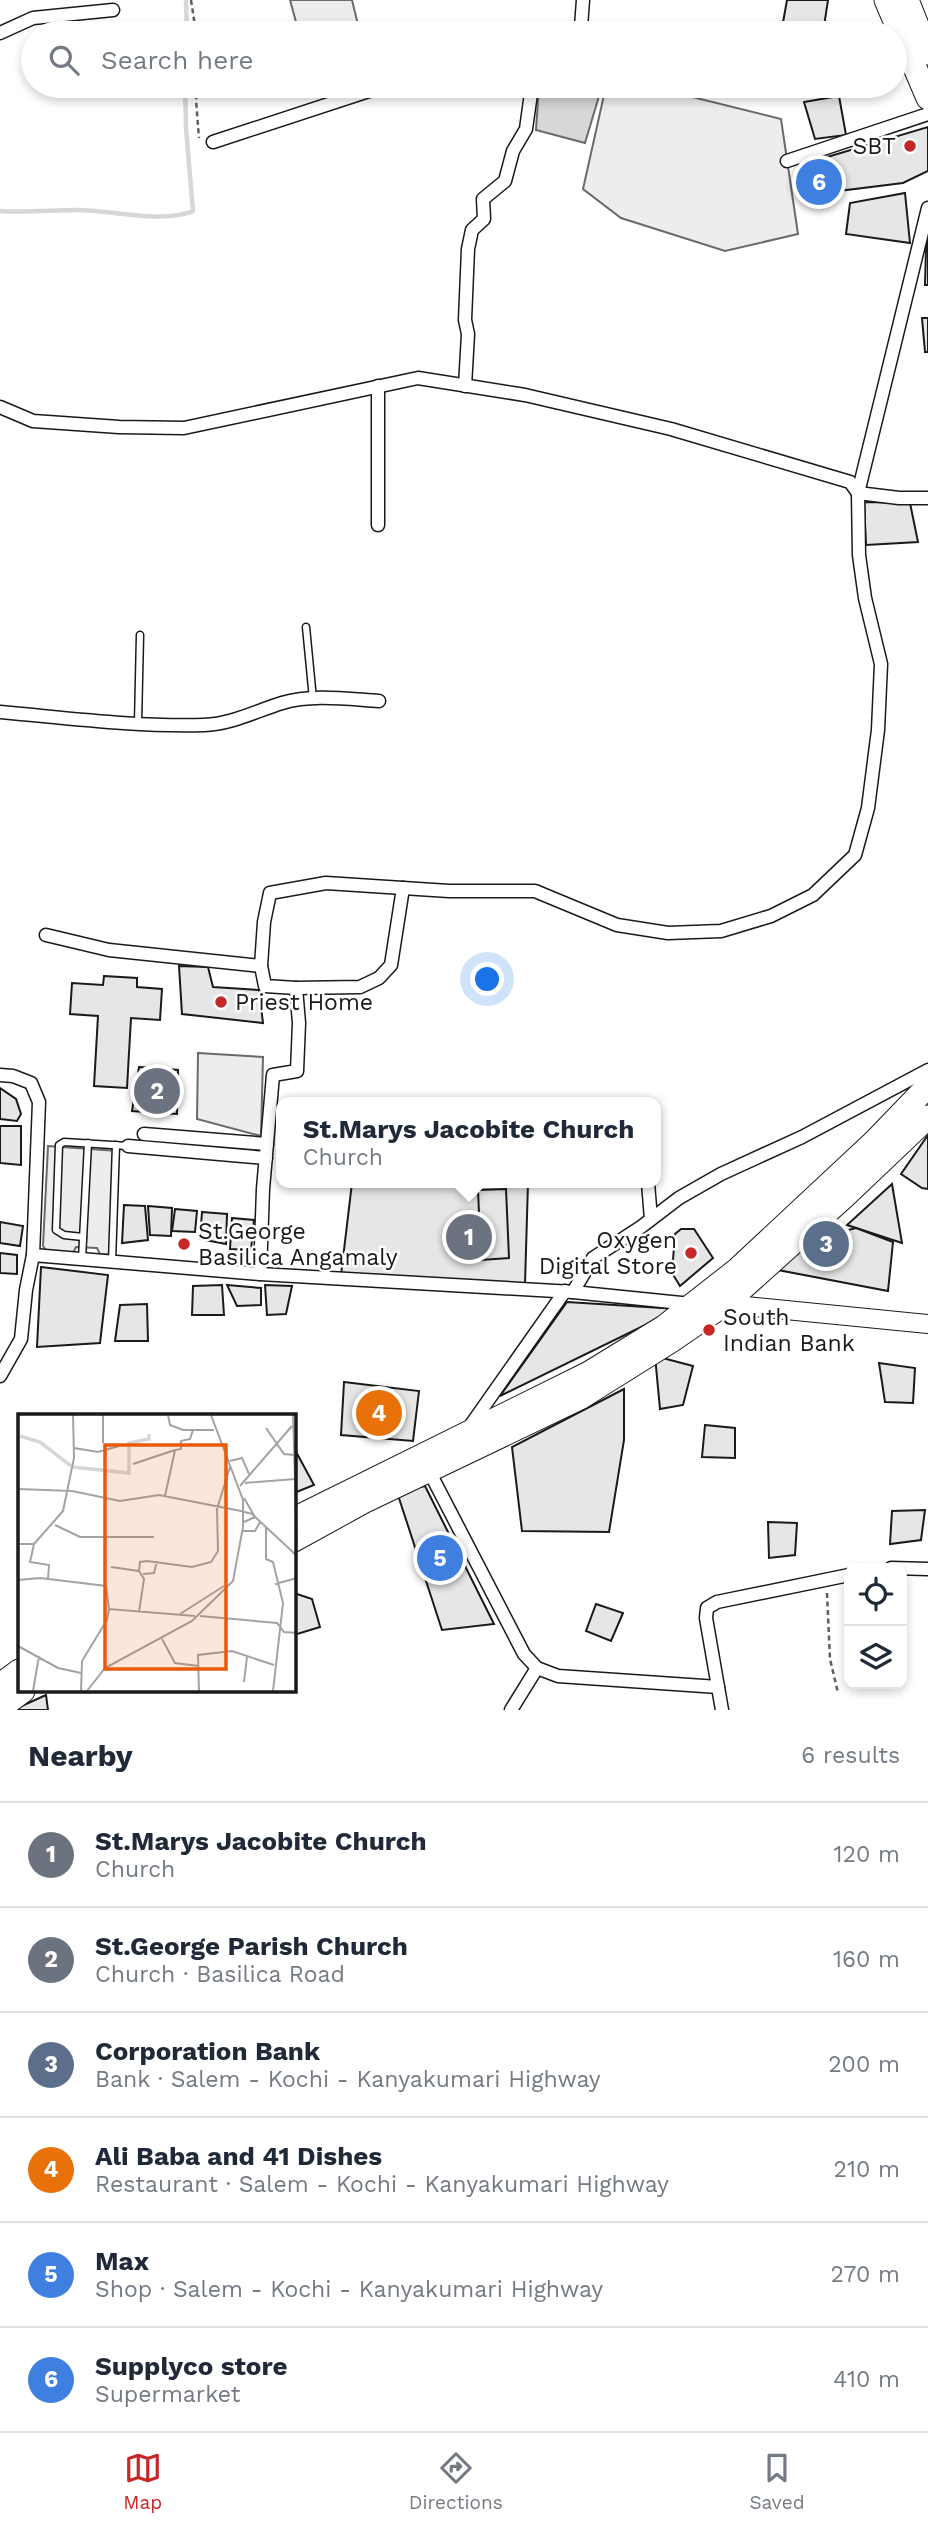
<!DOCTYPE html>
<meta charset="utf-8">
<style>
:root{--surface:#fff;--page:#f2f2f3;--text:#1f2937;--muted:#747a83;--line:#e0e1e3;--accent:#c62828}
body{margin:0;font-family:"Work Sans",sans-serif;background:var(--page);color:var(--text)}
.controls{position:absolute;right:21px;bottom:21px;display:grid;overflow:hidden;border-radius:14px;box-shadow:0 4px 10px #0003}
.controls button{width:63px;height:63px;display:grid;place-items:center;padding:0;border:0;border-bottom:2px solid var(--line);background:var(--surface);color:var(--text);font:35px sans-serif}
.you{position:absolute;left:488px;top:980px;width:24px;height:24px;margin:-18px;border:5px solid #fff;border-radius:50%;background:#1a73e8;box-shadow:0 0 0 10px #1a73e833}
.badge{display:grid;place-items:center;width:46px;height:46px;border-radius:50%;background:var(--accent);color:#fff;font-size:23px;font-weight:700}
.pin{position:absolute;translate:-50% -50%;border:4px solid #fff;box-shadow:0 2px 7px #0006}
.popup{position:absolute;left:276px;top:1097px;width:385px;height:91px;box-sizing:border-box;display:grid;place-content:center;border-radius:14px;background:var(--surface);filter:drop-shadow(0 2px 5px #0005);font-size:23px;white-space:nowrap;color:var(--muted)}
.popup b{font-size:26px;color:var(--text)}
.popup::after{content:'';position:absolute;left:50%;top:100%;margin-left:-14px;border:14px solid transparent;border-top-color:var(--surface)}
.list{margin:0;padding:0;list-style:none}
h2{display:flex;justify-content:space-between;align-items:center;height:91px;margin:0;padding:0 28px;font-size:30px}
h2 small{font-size:23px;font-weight:400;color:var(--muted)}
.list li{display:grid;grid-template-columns:46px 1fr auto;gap:21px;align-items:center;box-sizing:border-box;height:105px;padding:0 28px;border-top:2px solid var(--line)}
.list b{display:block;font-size:26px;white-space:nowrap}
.list p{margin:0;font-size:23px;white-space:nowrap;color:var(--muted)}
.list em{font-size:23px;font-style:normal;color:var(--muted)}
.icon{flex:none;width:38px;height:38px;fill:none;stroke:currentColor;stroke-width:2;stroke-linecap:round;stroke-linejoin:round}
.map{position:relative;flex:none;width:928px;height:1710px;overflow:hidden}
.search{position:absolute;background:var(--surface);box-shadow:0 4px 10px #0003;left:21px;right:21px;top:21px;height:77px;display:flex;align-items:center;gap:18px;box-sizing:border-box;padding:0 24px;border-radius:38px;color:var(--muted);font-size:26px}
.sheet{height:721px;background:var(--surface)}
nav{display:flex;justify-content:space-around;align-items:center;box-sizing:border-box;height:98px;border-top:2px solid var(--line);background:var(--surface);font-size:19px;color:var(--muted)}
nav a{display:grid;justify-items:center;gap:4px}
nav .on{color:var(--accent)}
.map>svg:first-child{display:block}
</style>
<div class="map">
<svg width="928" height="1710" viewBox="0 0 928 1710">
<rect width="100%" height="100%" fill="#fff"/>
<g fill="#ededed" stroke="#6a6a6a" stroke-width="2">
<polygon points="290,0 352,0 360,33 299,33"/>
<polygon points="606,86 648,86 781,119 798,234 725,251 621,218 583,189"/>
<polygon points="198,1053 263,1057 261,1136 197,1119"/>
<polygon points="48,1146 118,1151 113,1255 100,1254 97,1248 76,1247 73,1253 47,1252 43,1246"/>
</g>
<polygon fill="#d7d7d7" stroke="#6a6a6a" stroke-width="2" points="539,86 602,86 585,143 536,130"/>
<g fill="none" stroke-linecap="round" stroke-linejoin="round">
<g stroke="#d7d7d7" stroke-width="4.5">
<polyline points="186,0 187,33"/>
<path d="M0,211c26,2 52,-1 78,-1 32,0 85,14 115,1l-7,-83 -1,-42"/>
</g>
</g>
<g fill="#e6e6e6" stroke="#1a1a1a" stroke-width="2">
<polygon points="787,0 828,0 823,33 782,28"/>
<polygon points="839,96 846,135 815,139 804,102"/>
<polygon points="928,127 928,171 903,183 806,195 807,163"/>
<polygon points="905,193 910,243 846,234 850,203"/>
<polygon points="928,212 928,285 925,285 927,213"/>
<polygon points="922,318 928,318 928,352 925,352"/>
<polygon points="864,502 910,503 918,542 866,545"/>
<polygon points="179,966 208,967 213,987 259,990 263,1023 182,1014"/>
<polygon points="104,976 137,978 137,987 162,989 160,1020 131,1018 127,1088 94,1086 98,1016 70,1014 72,983 103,985"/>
<polygon points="139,1067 178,1070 177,1114 132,1111"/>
<polygon points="0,1088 16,1099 21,1114 17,1121 0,1119"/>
<polygon points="0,1126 21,1126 21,1165 0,1163"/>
<polygon points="928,1135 928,1189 922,1188 901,1174"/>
<polygon points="352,1183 528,1183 525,1284 341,1275"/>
<polygon points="892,1184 902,1243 847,1225"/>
<polygon points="506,1189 509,1258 481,1260 478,1190"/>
<polygon points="124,1205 145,1206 148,1240 122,1243"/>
<polygon points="148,1206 172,1208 171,1236 150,1235"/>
<polygon points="175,1209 197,1211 195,1232 172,1231"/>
<polygon points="202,1212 227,1214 226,1244 200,1239"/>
<polygon points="232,1218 254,1220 251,1250 230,1249"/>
<polygon points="0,1222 23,1226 20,1246 0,1243"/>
<polygon points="856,1228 893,1242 888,1291 778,1270 802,1242"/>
<polygon points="681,1229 694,1229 713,1258 680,1286 672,1273 675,1234"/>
<polygon points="0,1253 17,1255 17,1274 0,1273"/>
<polygon points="41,1267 108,1275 100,1343 37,1347"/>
<polygon points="222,1285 224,1315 192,1315 193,1286"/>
<polygon points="227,1285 261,1288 261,1305 237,1306"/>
<polygon points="265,1285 292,1286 286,1314 267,1315"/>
<polygon points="567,1302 678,1309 500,1396"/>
<polygon points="147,1304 148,1341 115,1341 120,1305"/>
<polygon points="655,1356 693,1366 683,1405 660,1409"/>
<polygon points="879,1363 915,1368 913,1403 885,1402"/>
<polygon points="344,1382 419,1391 413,1441 341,1435"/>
<polygon points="624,1389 624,1440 609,1532 522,1531 512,1447"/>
<polygon points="705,1425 735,1428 735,1458 702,1457"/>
<polygon points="294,1448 314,1485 294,1493"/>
<polygon points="425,1486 494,1624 442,1630 397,1492"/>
<polygon points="925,1510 921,1540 890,1544 892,1511"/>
<polygon points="768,1522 797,1523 795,1555 769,1558"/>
<polygon points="294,1593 312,1599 320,1627 294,1635"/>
<polygon points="596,1604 623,1613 611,1641 586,1631"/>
<polygon points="46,1695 48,1710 13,1710"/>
</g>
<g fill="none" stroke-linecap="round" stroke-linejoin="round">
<g stroke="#1a1a1a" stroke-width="9">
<g id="lane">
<polyline points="306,627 313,699"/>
<polyline points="138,723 140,635"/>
<polyline points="83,1237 64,1235 56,1230 59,1145 64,1142 128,1146"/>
<polyline points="82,1259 88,1143"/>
<polyline points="112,1262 116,1145"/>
</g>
</g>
<g stroke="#1a1a1a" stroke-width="15">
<g id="street">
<polyline points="0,33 33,18 113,10"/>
<polyline points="563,33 581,27 583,0"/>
<polyline points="213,142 384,86"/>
<polyline points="787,161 928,114"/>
<polyline points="378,386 378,525"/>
<polyline points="465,386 468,334 465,320 468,249 472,230 484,219 483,199 505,181 513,151 526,129 532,86"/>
<polyline points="0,407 33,421 119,427 184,428 418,378 525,395 671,429 850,482 858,493 899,498 928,498"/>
<path d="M0,712c68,6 136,15 204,13 28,-1 52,-14 78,-22 30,-9 65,-4 97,-2"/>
<polyline points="46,935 109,950 261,966 264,922 270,893 326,883 449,891 535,891 617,925 668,933 721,931 771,916 813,895 855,855 868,808 878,730 881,664 865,598 859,555 858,493 928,208"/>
<polyline points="296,988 360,987 379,978 391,965 403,888"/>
<polyline points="0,1075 13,1076 31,1083 39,1102 33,1255"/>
<polyline points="144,1134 267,1144"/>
<polyline points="128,1146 266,1158"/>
<polyline points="648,1183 651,1219"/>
<polyline points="260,1274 263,1189 273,1075 297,1071 299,1023 296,988 265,986 261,966"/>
<polyline points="573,1292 593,1258 641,1227 679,1198 721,1174 802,1137 928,1070"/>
<polyline points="0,1376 21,1339 26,1290 33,1255 260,1274 573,1292 691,1304"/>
<polyline points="468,1429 565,1291"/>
<polyline points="429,1471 524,1654 537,1668 558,1676 718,1687"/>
<polyline points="891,1568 928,1569"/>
<polyline points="511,1710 537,1668"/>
<polyline points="722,1710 706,1618 707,1608 717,1602 849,1575"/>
</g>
</g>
<g stroke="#1a1a1a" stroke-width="20">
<polyline id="secondary" points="725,1304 928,1324"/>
</g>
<g stroke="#1a1a1a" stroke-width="25">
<g id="highway">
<polyline points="886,0 928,98"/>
<polyline points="907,0 928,53"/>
<polyline points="294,1519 589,1373 664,1327 738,1269 874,1142 928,1086"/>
<polyline points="294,1540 363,1502 580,1398 671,1341 725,1304 845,1196 928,1117"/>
<polyline points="0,1685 19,1671"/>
<polyline points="0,1708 23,1691"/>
</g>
</g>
<g stroke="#5f5f5f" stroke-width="2.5" stroke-dasharray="5 3.5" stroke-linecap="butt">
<polyline points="191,0 196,33"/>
<polyline points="198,86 196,100 199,138"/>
<polyline points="827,1593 830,1659 838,1693"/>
</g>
<use href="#lane" stroke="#fff" stroke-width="6"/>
<use href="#street" stroke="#fff" stroke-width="12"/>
<use href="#secondary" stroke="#fff" stroke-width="18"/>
<use href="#highway" stroke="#fff" stroke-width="23"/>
</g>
<g fill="#c62828" stroke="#fff" stroke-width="2.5">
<circle cx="910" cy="146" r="7"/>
<circle cx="221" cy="1002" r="7"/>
<circle cx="184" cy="1244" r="7"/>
<circle cx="691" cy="1253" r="7"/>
<circle cx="709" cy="1330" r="7"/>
</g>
<g text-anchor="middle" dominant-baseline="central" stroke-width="5" stroke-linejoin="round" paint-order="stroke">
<g font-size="23" fill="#1a1a1a" stroke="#fff" text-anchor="start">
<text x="896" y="146" text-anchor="end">SBT</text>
<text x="235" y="1002">Priest Home</text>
<text x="198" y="1231">St.George<tspan x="198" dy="26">Basilica Angamaly</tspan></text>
<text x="677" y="1240" text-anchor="end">Oxygen<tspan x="677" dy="26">Digital Store</tspan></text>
<text x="723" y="1317">South<tspan x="723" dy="26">Indian Bank</tspan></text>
</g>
</g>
<g transform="translate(18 1414)">
<rect width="278" height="278" fill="#fff"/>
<path fill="none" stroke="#d7d7d7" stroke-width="3.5" d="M2,22l20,6 31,24M54,53l57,6v-30l20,-4v-5"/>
<path fill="none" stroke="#a3a3a3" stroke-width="2" d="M85,1v28M150,1l2,10 13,5h31M275,1l4,130M248,14l18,26 10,1M56,34l24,4 21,-6M212,47l12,-3 7,16M115,50l42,-14M227,69l50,-4M222,72l52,-60M0,75l54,2 48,10 39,-6 82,16M147,82l10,-46 6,-1v-8l9,-2 3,-9M223,97l11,3 45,42M226,108l11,-5 -11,-19M37,111l25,12h74M248,114v31l7,3 10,41 -10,88M225,117h12l5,-9M0,130h16l-4,18 19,3 -1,14M16,130l29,-33 11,-53 -1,-43M93,153l28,4 1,-9 7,-1 45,6 19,-5 7,-11 -1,-42 13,-42M125,160l11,-1 3,-12M0,166l22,-2 66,8 3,23M257,170l22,-6M121,198l5,-33 -5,-8M162,200l44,-28M182,202l77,7 7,9 13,1M144,225l13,24 24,3M0,232l40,22 23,5M226,268l3,-25M15,277l6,-35M63,277l1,-30 25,-41 2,-11 86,7M69,277l18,-23 87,-47 41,-40 10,-54v-27l-32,-85M181,277l-1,-36 34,-4 42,14"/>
<path fill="#e8590c" fill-opacity="0.15" stroke="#e8590c" stroke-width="3.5" d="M87,31h121v224h-121z"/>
<rect width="278" height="278" fill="none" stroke="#1a1a1a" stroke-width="3.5"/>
</g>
</svg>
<div class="controls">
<button><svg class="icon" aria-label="locate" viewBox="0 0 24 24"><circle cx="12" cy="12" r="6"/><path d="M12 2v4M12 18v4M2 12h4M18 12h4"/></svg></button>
<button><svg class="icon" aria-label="layers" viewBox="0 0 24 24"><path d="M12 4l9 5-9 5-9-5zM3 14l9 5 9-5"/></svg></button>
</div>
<div class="you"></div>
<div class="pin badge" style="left:469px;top:1237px;background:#6b7280">1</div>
<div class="popup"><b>St.Marys Jacobite Church</b>Church</div>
<div class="pin badge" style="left:157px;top:1091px;background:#6b7280">2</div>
<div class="pin badge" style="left:826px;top:1244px;background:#5c6f8a">3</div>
<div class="pin badge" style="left:379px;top:1413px;background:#e8710a">4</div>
<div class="pin badge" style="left:440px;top:1558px;background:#3f7fe0">5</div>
<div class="pin badge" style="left:819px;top:182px;background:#3f7fe0">6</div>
<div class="search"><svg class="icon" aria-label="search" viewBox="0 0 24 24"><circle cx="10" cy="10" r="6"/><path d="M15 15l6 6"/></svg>Search here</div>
</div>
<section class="sheet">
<h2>Nearby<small>6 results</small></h2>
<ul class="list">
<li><span class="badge" style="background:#6b7280">1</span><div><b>St.Marys Jacobite Church</b><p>Church</p></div><em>120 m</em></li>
<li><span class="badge" style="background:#6b7280">2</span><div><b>St.George Parish Church</b><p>Church · Basilica Road</p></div><em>160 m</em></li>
<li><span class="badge" style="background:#5c6f8a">3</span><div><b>Corporation Bank</b><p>Bank · Salem - Kochi - Kanyakumari Highway</p></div><em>200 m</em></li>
<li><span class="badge" style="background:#e8710a">4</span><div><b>Ali Baba and 41 Dishes</b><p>Restaurant · Salem - Kochi - Kanyakumari Highway</p></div><em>210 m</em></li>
<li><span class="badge" style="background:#3f7fe0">5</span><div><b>Max</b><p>Shop · Salem - Kochi - Kanyakumari Highway</p></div><em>270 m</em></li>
<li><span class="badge" style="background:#3f7fe0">6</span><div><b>Supplyco store</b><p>Supermarket</p></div><em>410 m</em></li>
</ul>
</section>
<nav>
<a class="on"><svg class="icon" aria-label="map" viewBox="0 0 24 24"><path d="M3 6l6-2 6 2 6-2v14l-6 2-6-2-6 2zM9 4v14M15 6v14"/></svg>Map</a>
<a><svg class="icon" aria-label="directions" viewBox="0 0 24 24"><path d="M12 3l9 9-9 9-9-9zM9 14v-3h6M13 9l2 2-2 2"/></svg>Directions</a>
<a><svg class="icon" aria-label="saved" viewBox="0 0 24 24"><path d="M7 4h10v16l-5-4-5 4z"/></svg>Saved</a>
</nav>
